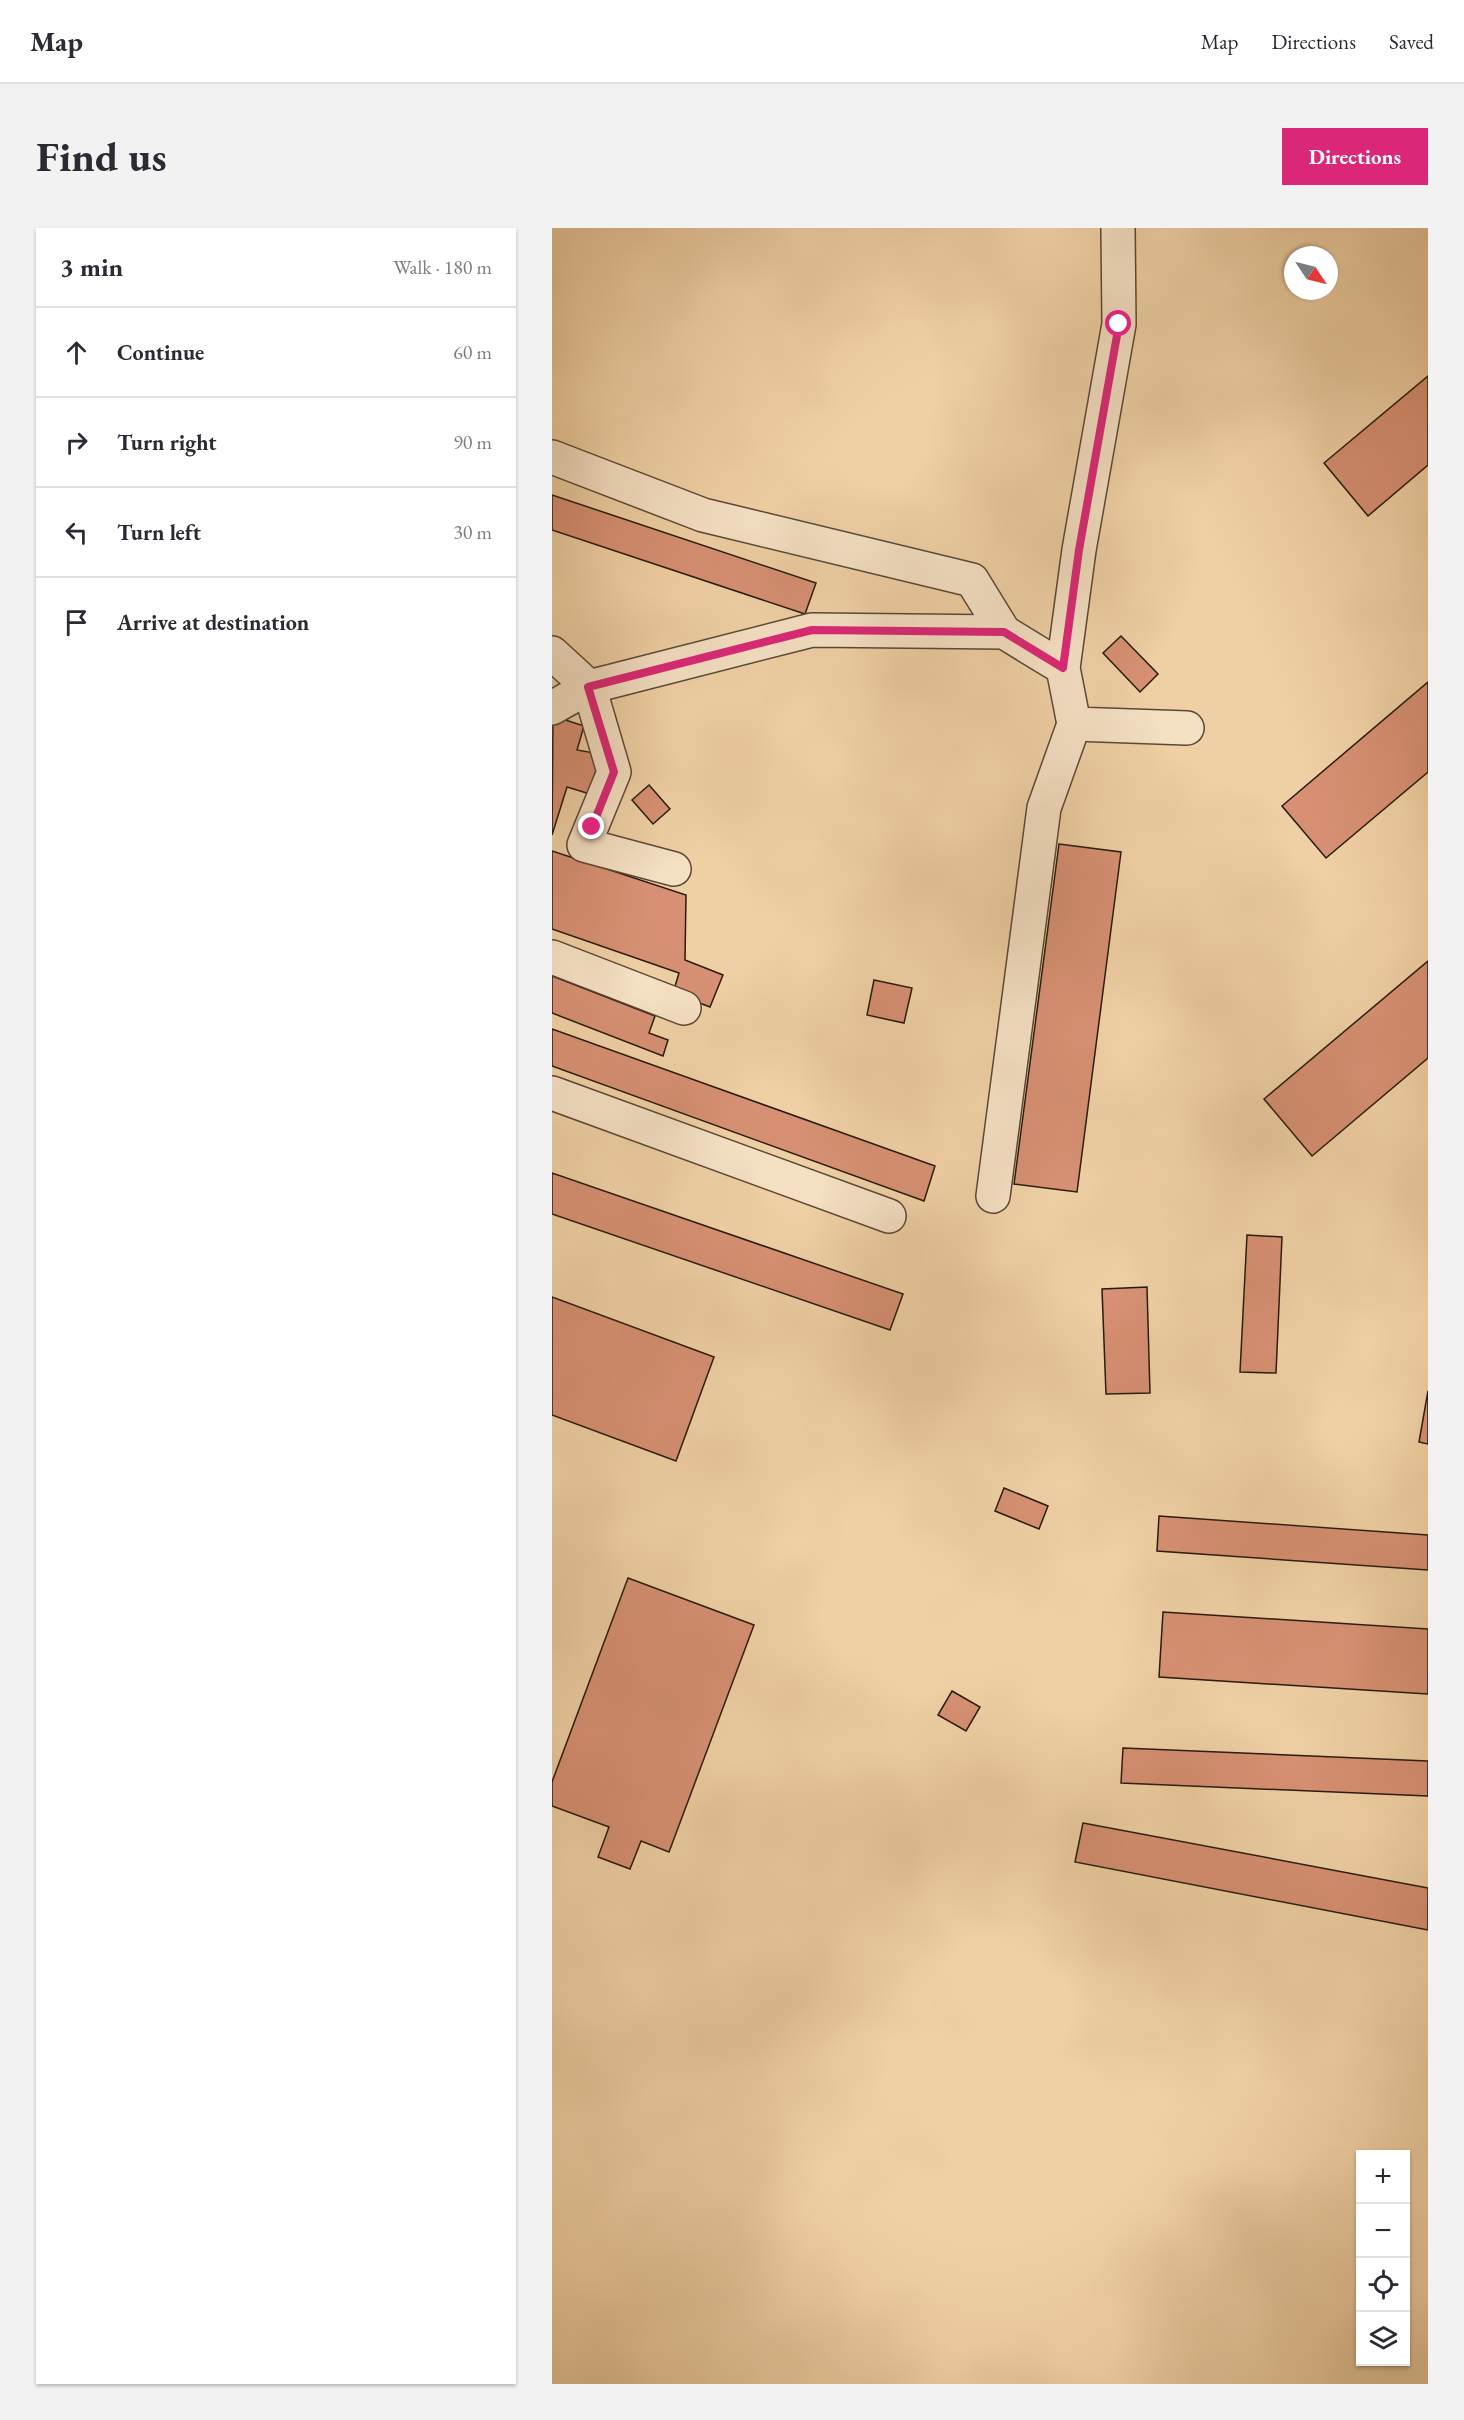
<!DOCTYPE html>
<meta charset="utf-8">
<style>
:root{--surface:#fff;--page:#f2f2f3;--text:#2b2b33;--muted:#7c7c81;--line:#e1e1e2;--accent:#db2777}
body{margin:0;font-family:"EB Garamond",serif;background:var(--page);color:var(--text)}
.controls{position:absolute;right:18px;bottom:18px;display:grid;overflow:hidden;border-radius:0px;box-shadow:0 2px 4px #0004}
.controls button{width:54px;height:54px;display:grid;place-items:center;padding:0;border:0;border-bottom:2px solid var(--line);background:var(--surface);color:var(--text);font:30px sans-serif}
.compass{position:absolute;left:732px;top:18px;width:54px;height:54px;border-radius:50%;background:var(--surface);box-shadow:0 2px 4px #0004;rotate:125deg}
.stop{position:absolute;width:18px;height:18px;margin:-14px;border:4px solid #db2777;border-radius:50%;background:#fff}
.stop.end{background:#db2777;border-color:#fff;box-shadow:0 2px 6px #0008}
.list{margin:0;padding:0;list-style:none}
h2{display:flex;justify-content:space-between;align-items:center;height:78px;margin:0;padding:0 24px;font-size:26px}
h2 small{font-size:20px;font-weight:400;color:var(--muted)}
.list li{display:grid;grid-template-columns:39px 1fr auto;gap:18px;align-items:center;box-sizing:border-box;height:90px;padding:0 24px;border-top:2px solid var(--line)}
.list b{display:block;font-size:22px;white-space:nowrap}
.list em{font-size:20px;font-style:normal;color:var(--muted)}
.icon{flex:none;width:33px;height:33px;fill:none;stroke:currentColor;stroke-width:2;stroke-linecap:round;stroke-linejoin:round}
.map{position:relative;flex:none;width:876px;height:2156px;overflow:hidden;border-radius:0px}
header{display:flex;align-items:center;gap:36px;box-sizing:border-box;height:84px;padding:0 30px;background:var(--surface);border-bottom:2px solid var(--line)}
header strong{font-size:28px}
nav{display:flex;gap:33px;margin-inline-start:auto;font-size:21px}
.intro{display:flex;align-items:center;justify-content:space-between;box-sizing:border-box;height:144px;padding:0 36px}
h1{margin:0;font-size:42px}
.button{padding:15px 27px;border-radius:0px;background:var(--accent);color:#fff;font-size:21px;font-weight:700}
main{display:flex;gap:36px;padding:0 36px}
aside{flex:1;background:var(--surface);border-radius:0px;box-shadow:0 2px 4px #0004}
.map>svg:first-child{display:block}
</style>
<header>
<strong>Map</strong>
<nav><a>Map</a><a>Directions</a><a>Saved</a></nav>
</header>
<div class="intro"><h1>Find us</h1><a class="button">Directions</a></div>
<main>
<aside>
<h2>3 min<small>Walk · 180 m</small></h2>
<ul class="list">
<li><svg class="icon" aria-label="ahead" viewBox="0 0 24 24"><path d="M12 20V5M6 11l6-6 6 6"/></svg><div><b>Continue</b></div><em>60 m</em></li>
<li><svg class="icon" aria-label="right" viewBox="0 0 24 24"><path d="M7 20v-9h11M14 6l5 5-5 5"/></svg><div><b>Turn right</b></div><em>90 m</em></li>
<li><svg class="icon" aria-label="left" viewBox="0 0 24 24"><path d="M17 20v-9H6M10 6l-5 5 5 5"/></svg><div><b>Turn left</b></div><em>30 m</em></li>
<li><svg class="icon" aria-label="arrive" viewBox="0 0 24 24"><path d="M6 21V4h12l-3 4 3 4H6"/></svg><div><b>Arrive at destination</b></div></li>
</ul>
</aside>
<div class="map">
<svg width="876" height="2156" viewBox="0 0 876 2156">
<rect width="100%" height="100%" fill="#efd0a4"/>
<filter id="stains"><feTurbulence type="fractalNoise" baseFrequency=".00333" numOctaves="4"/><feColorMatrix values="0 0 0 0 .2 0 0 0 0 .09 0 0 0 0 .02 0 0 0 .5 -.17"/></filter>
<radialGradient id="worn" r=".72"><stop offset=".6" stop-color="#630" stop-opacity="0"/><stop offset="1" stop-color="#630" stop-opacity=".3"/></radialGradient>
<g fill="#d79073" stroke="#281a11" stroke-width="1.5">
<polygon points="876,148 876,237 816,288 772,235"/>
<polygon points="0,267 264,355 253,386 0,302"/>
<polygon points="569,408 606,446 588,464 551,425"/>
<polygon points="876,454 876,544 774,630 730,578"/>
<polygon points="1,488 32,498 25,522 48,526 38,566 15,559 0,607"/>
<polygon points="97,557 118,581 101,596 80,572"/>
<polygon points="507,616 569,624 525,964 462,956"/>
<polygon points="0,623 134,667 133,732 171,747 158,779 121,765 127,745 0,701"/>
<polygon points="876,733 876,830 760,928 712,871"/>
<polygon points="0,748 103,788 97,805 116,812 111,828 0,785"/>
<polygon points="322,752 360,760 352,795 315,787"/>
<polygon points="0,801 383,938 372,973 0,838"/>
<polygon points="0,945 351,1066 338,1102 0,986"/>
<polygon points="695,1007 730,1009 724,1145 688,1144"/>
<polygon points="595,1059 598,1165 554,1166 550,1061"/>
<polygon points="0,1069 162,1129 124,1233 0,1187"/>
<polygon points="876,1163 876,1216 867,1214"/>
<polygon points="452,1260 496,1278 487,1301 443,1283"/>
<polygon points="607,1288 876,1307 876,1342 605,1323"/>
<polygon points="76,1350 202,1397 117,1624 89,1613 78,1641 46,1629 57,1599 0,1578 0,1554"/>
<polygon points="611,1384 876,1401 876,1466 607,1449"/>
<polygon points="400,1463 428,1479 414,1503 386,1487"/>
<polygon points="571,1520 876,1533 876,1568 569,1555"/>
<polygon points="531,1595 876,1660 876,1702 523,1634"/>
</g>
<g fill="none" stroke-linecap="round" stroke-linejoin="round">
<g stroke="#5a4836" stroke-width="36">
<g id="minor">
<polyline points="566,0 567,96 527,322 511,440 522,496 635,500"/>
<polyline points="0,229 151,287 420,352 452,404"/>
<polyline points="0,425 37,459 62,544 32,617 122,641"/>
<polyline points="0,480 37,459 260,402 452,404 511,440"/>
<polyline points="0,729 132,780"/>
<polyline points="0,865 337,988"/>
<polyline points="441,968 492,580 522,496"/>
</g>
</g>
<use href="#minor" stroke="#f5e0c4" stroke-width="33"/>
</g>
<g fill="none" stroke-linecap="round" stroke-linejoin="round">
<polyline stroke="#db2777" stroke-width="8" points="40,599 62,544 36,459 260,402 452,404 511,440 527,322 567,96"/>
</g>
<rect width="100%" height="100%" filter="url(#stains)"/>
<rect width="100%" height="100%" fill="url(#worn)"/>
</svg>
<div class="controls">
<button>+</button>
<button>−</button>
<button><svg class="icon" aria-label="locate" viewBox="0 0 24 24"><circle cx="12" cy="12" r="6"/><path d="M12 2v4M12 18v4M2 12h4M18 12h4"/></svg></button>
<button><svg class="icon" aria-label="layers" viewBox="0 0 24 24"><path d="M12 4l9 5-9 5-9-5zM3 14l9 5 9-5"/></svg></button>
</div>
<svg class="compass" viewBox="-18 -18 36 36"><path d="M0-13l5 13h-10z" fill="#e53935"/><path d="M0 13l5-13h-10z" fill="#7c7c81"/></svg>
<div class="stop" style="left:567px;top:96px"></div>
<div class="stop end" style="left:40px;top:599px"></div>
</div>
</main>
